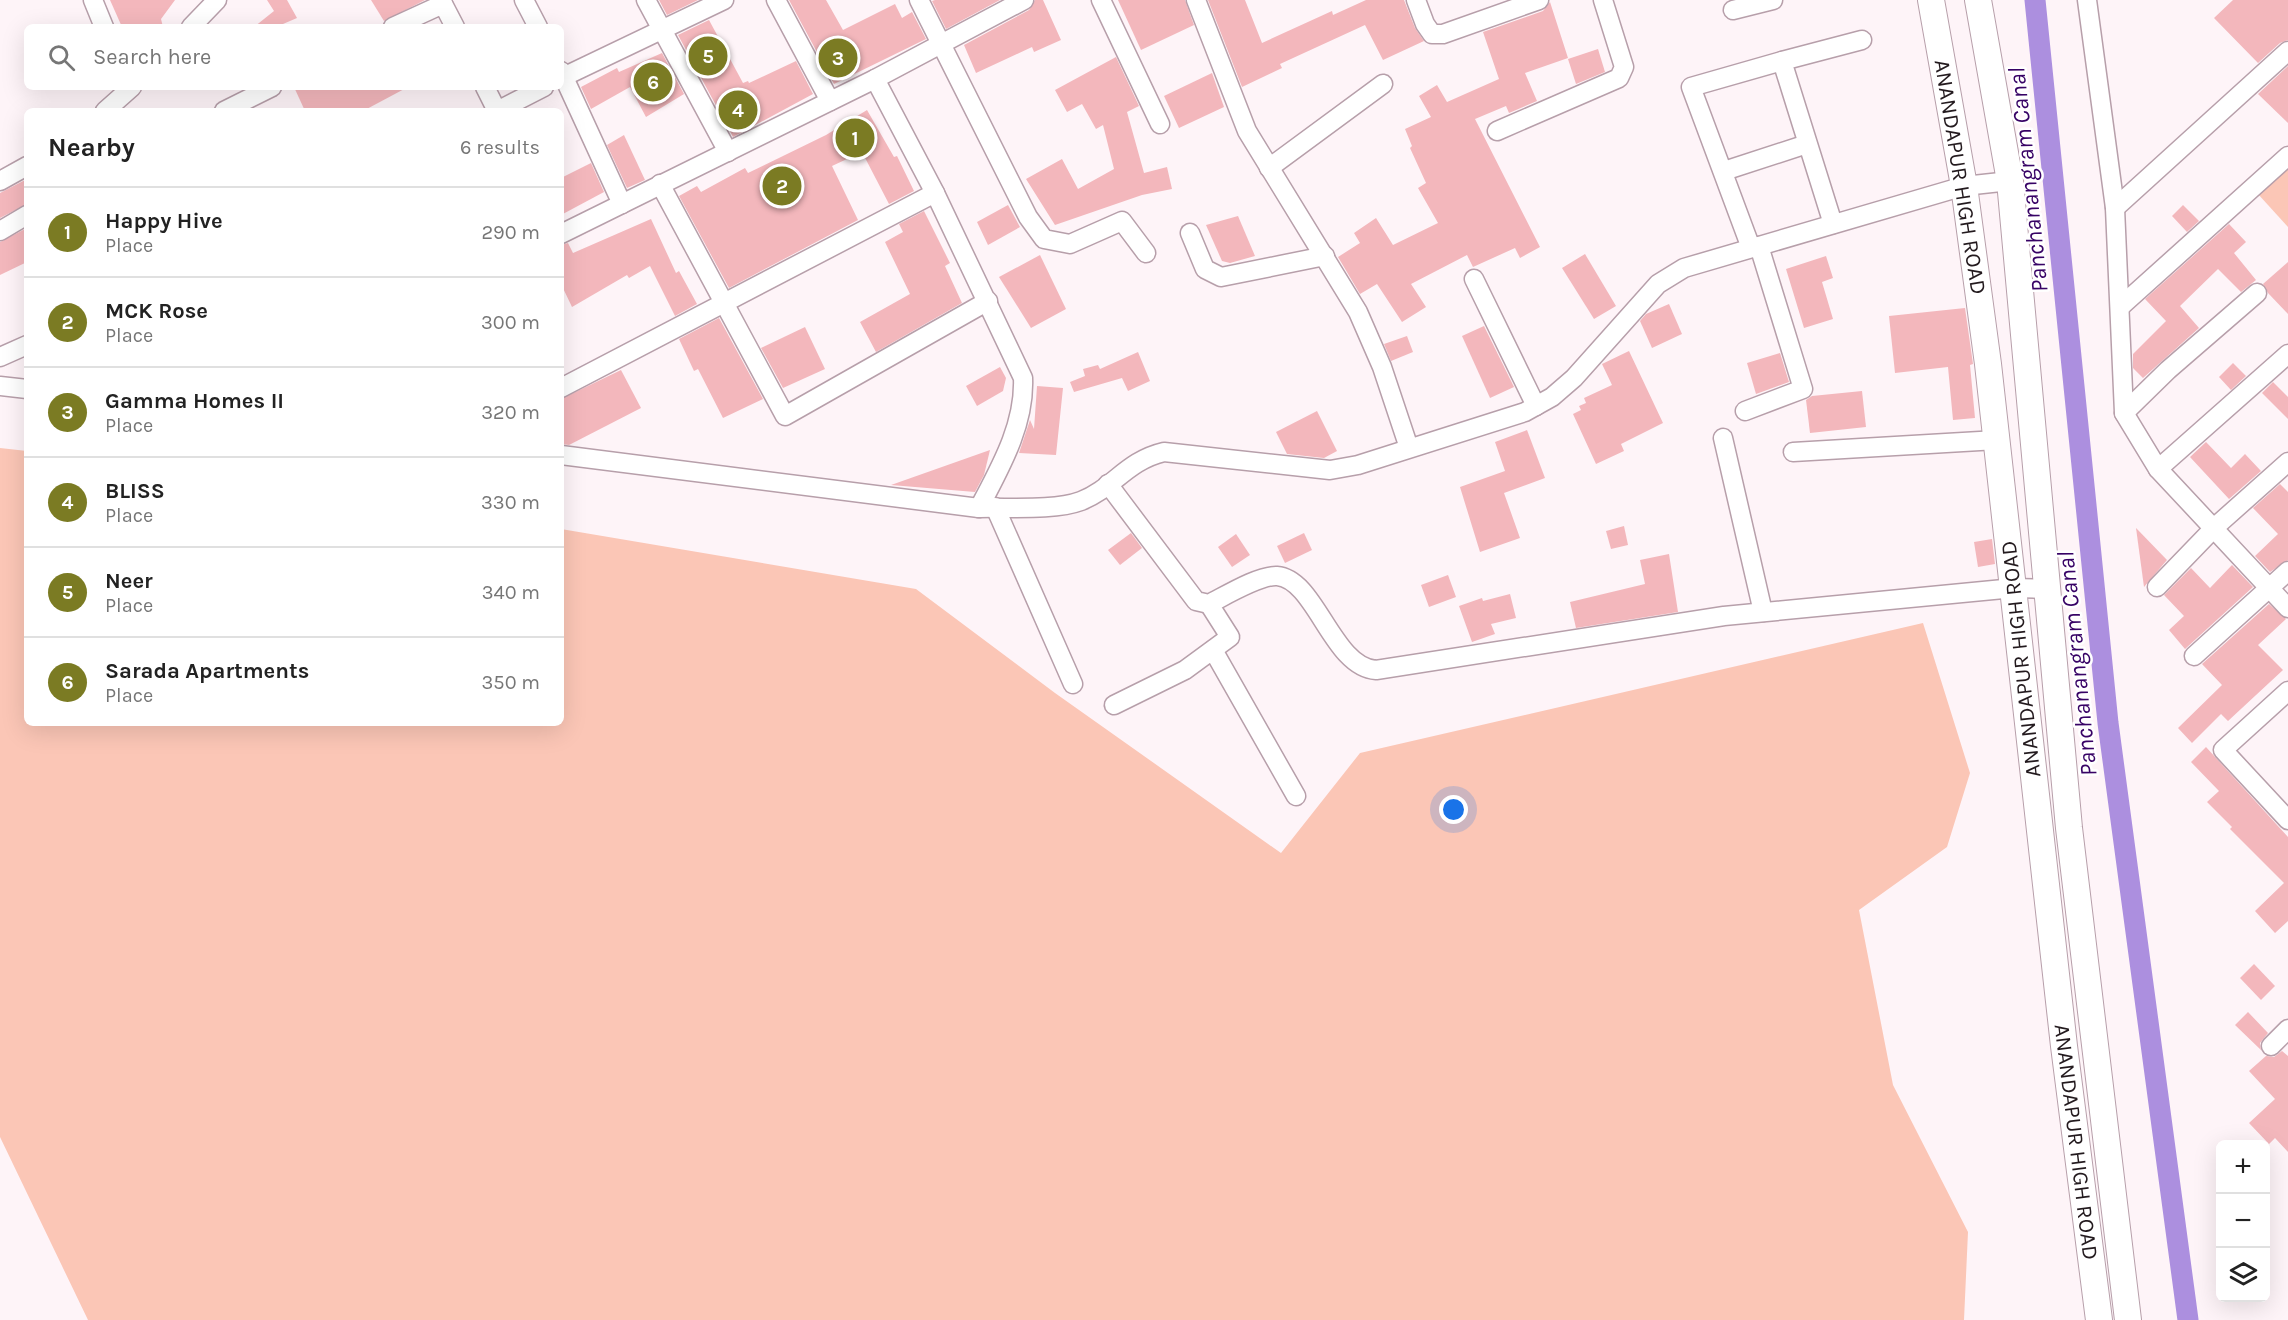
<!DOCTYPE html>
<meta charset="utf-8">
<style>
:root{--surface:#fff;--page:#f6f6f6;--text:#222;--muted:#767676;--line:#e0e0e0;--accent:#7b7b23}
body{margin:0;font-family:Karla,sans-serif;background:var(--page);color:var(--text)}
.controls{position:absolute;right:18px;bottom:18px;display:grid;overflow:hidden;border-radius:9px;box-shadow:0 6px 24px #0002}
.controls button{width:54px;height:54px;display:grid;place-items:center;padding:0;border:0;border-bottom:2px solid var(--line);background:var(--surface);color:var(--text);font:30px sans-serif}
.you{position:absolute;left:1454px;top:810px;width:21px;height:21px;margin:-15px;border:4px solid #fff;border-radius:50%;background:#1a73e8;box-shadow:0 0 0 9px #1a73e833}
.badge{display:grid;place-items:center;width:39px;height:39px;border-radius:50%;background:var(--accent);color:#fff;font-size:20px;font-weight:700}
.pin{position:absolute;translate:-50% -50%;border:3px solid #fff;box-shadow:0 2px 6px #0006}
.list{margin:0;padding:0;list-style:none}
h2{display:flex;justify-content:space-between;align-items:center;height:78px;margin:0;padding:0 24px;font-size:26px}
h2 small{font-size:20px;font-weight:400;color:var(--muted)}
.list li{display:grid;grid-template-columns:39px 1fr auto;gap:18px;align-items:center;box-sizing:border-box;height:90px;padding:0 24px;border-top:2px solid var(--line)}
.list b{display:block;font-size:22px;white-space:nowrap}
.list p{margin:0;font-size:20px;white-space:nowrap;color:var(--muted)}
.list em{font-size:20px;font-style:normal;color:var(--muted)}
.icon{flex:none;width:33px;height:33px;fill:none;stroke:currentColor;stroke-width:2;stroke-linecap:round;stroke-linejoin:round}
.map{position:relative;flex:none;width:2288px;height:1320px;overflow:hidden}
.search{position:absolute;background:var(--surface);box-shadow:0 6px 24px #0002;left:24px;top:24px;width:540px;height:66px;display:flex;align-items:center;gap:15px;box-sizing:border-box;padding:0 21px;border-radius:9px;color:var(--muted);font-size:22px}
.panel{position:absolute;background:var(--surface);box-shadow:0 6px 24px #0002;left:24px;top:108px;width:540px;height:618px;border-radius:9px}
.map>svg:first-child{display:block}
</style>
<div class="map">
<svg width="2288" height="1320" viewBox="0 0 2288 1320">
<rect width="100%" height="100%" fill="#fef4f8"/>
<g fill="#fbc6b6">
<polygon points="2288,169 2288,227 2258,194"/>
<polygon points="0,448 27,451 27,723 561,723 561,529 916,589 1055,693 1281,853 1360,753 1923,623 1970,773 1947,847 1859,910 1893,1085 1968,1232 1964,1320 88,1320 0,1137"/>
</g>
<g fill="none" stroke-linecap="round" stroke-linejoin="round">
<polyline stroke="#ac8fdf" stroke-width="21" points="2035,0 2108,723 2188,1320"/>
</g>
<g fill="#f3b7bc">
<polygon points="110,0 175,0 161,19 163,27 122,27"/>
<polygon points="267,0 287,0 297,18 276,27 254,27 274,11"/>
<polygon points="371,0 425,0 384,21"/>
<polygon points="659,0 698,0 667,15"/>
<polygon points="789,0 826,0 843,30 895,4 902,18 912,12 926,39 834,84"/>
<polygon points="935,0 1000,0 946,29 932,1"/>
<polygon points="1035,0 1043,0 1061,40 1034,52 1032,47 976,73 964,45 1029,10"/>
<polygon points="1118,0 1185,0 1194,25 1141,50"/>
<polygon points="1208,0 1245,0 1262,43 1332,11 1333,15 1366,0 1404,0 1415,28 1424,41 1383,60 1365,25 1280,64 1282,68 1242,87"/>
<polygon points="2233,0 2288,0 2288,40 2280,43 2258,63 2214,18"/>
<polygon points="1550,2 1568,58 1525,73 1537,101 1509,113 1506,106 1475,119 1540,247 1520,258 1515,248 1473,267 1467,255 1411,284 1426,307 1402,322 1377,284 1360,294 1338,257 1360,243 1354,233 1376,218 1393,245 1438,223 1418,188 1426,183 1410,148 1412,146 1405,129 1431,117 1419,96 1437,85 1447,102 1499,79 1483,32 1543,11"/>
<polygon points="709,20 743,83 748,81 749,83 796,61 813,94 733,137 678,35"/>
<polygon points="1598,49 1605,72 1576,84 1568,59"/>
<polygon points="662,53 684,94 646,117 630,87 591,109 581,87 617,68 619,72"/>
<polygon points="1116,57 1139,106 1127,112 1144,173 1167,167 1172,189 1142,195 1055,225 1026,179 1062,159 1078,189 1114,169 1103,125 1096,129 1082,104 1067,112 1055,90"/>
<polygon points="2288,66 2288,123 2258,94"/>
<polygon points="1212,73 1224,107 1179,128 1164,96"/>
<polygon points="294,87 408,87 363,111 305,111"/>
<polygon points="867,110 894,157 897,156 914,191 889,204 862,152 832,166 858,220 729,288 679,196 697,186 701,192 745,168 748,173 826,135"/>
<polygon points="624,135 645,180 627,188 607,145"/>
<polygon points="591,163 604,192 561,215 561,178"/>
<polygon points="27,179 27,204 0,218 0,193"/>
<polygon points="1008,205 1020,227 988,245 977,222"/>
<polygon points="2183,205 2199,221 2187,232 2172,216"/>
<polygon points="924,211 950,263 945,266 962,303 876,352 860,322 910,294 885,242 903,232 899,224"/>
<polygon points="1238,216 1255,256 1230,263 1222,261 1206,225"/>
<polygon points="651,219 676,273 679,271 697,304 675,316 650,266 629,278 627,275 572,307 561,284 561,245 568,243 573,253"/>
<polygon points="2229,224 2246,242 2234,253 2256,280 2241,292 2218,269 2180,306 2199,328 2143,378 2133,368 2133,354 2166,321 2145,299"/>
<polygon points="25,229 27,262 0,275 0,242"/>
<polygon points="1585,254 1616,306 1594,319 1562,268"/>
<polygon points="1040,255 1066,309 1031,328 999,277"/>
<polygon points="1826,256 1833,278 1822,282 1833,319 1804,328 1786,269"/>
<polygon points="2288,262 2288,314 2268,293 2263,284"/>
<polygon points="1669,304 1682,334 1652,348 1640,321 1646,314"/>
<polygon points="1965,308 1973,364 1970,365 1975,418 1953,420 1948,367 1895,373 1889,316"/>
<polygon points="719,318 763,399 723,418 698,369 694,371 679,339"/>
<polygon points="1484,326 1514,387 1490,398 1462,336"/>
<polygon points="805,327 825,369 783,388 761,348"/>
<polygon points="1407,336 1413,352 1391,361 1384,344"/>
<polygon points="1629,351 1663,423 1621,444 1624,451 1596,464 1573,414 1581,410 1579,406 1586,403 1584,398 1612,385 1602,364"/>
<polygon points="1138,352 1150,381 1128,391 1122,378 1074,392 1070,382 1085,376 1083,369 1098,365 1100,369"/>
<polygon points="1780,353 1789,382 1756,394 1747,363"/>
<polygon points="2233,363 2246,376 2231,390 2219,377"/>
<polygon points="1000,367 1006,378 1003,391 977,406 966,386"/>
<polygon points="621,370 641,408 569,445 561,444 561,399"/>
<polygon points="2273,382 2288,397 2288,419 2262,393"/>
<polygon points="1037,386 1063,388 1056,455 1019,453 1030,420 1034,429"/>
<polygon points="1862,391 1866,427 1810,433 1806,400 1812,396"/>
<polygon points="1317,411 1337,451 1324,458 1287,454 1276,432"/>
<polygon points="1527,430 1545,478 1504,493 1520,538 1480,552 1460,487 1505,471 1495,442"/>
<polygon points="2206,442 2231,468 2245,454 2261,471 2229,499 2190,457"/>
<polygon points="990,450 984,475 975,492 891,485"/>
<polygon points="2280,484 2288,492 2288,560 2270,572 2255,556 2278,534 2253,508"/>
<polygon points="1624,526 1628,545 1611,549 1606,531"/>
<polygon points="2136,528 2167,560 2144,587"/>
<polygon points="1131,533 1142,548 1120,565 1108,550"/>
<polygon points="1304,533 1312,550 1285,563 1277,546"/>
<polygon points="1236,534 1250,555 1232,567 1218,547"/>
<polygon points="1992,539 1995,564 1978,567 1974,542"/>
<polygon points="1669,554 1678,612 1576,628 1570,602 1645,584 1640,560"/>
<polygon points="2232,565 2253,587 2185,649 2169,630 2184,616 2164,595 2191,568 2210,588"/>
<polygon points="1448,575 1456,597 1429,607 1421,585"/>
<polygon points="1510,594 1516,618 1491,624 1495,634 1472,642 1459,606 1482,598 1483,601"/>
<polygon points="2269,604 2286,619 2258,645 2283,670 2228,721 2221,714 2192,743 2178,728 2222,685 2202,664"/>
<polygon points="2206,747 2288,837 2288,921 2275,933 2255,911 2284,883 2230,829 2232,827 2207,802 2219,791 2191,762"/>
<polygon points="2254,964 2275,986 2261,1000 2240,978"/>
<polygon points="2248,1012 2268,1033 2260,1043 2261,1050 2235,1025"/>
<polygon points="2282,1051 2288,1056 2288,1152 2275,1138 2269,1144 2249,1123 2275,1099 2249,1071 2266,1056 2274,1057"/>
</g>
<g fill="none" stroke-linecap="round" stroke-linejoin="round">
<g stroke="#b79faa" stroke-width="21">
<g id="minor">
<polyline points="93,0 104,27"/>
<polyline points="441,0 455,27"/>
<polyline points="524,0 538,27"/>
<polyline points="646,0 728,152"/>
<polyline points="776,0 830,101"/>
<polyline points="919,0 1028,217 1044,239 1070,244 1122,221 1146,253"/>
<polyline points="1101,0 1160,124"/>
<polyline points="1196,0 1247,131 1358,312 1382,367 1409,448"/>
<polyline points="1416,0 1425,24 1432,34 1443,34 1539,0"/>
<polyline points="2087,0 2115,208 2124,413 2158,469 2288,608"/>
<polyline points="1733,10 1773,0"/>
<polyline points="191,27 217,0"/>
<polyline points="393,27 443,4"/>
<polyline points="561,71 622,204"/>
<polyline points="561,78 724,0"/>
<path d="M875,79l60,114 88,185c2,47 -23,90 -44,130"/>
<polyline points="485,87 497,111"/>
<polyline points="105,111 132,87"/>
<polyline points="224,111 272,87"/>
<polyline points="497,111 544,87"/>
<polyline points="1497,131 1619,78 1624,67 1603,0"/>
<polyline points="1269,168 1383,84"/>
<polyline points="1724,171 1807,144"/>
<polyline points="0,181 27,166"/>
<polyline points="660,184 785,416 988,301"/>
<polyline points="2115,208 2288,51"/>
<polyline points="1833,224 1782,61 1862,40"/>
<polyline points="0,231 27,215"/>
<polyline points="1190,233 1205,269 1221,277 1325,256"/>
<polyline points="561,234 875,79 1024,0"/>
<polyline points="1751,248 1691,87 1782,61"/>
<polyline points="1474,279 1536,406"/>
<polyline points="2120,307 2288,156"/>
<polyline points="0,357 27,345"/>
<polyline points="0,386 27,389"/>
<polyline points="561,388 935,193"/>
<polyline points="1745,411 1803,389 1759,246"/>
<polyline points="2124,413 2168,370 2257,293"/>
<polyline points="1723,438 1763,612"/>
<polyline points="1793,452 1997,440"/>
<path d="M561,455l418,53c29,-1 75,3 102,-7 33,-13 45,-40 83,-49l166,18 28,-5 167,-53 27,-15 22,-19 84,-94 26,-16 280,-82 46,-5"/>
<polyline points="2158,469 2288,354"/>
<path d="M1108,484l88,117 13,3c16,-8 50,-29 68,-28 39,3 55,91 99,94l348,-54 290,-28 33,1"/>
<polyline points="995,507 1073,684"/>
<polyline points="2157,587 2215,527 2288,462"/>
<polyline points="1213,650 1296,796"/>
<polyline points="2194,656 2288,571"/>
<polyline points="2288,691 2223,750 2288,820"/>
<polyline points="1114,705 1185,670 1230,637 1209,604"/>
<polyline points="2271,1046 2288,1029"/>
</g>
</g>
<g stroke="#b79faa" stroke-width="28">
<g id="secondary">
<polyline points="1931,0 1964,186 1988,364 2064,1046 2099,1320"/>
<polyline points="1978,0 2010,181 2069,828 2128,1320"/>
</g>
</g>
<use href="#minor" stroke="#fff" stroke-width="18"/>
<use href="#secondary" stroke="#fff" stroke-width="26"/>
</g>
<g text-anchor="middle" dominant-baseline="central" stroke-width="5" stroke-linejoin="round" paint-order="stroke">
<g font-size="22" fill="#231a1e" stroke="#fff">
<text transform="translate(1960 177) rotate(81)">ANANDAPUR HIGH ROAD</text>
<text transform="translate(2021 659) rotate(-96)">ANANDAPUR HIGH ROAD</text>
<text transform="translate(2076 1142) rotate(83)">ANANDAPUR HIGH ROAD</text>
</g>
<g font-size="24" font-style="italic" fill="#370265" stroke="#fff">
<text transform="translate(2028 180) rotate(-96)">Panchanangram Canal</text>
<text transform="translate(2077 664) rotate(-96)">Panchanangram Canal</text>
</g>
</g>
</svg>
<div class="controls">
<button>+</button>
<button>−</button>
<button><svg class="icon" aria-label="layers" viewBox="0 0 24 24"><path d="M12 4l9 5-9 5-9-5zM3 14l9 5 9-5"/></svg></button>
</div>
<div class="you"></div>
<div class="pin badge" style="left:855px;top:138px">1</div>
<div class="pin badge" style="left:782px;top:186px">2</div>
<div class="pin badge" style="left:838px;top:58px">3</div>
<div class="pin badge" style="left:738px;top:110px">4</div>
<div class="pin badge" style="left:708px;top:56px">5</div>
<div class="pin badge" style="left:653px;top:82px">6</div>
<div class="search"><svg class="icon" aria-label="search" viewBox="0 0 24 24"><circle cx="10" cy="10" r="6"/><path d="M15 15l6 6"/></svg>Search here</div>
<section class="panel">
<h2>Nearby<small>6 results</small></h2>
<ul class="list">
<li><span class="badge">1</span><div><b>Happy Hive</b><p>Place</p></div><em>290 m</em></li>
<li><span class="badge">2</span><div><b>MCK Rose</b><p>Place</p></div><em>300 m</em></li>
<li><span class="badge">3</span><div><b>Gamma Homes II</b><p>Place</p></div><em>320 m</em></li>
<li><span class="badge">4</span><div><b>BLISS</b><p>Place</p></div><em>330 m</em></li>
<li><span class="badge">5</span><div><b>Neer</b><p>Place</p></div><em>340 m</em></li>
<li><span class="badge">6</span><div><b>Sarada Apartments</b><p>Place</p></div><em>350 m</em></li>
</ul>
</section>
</div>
